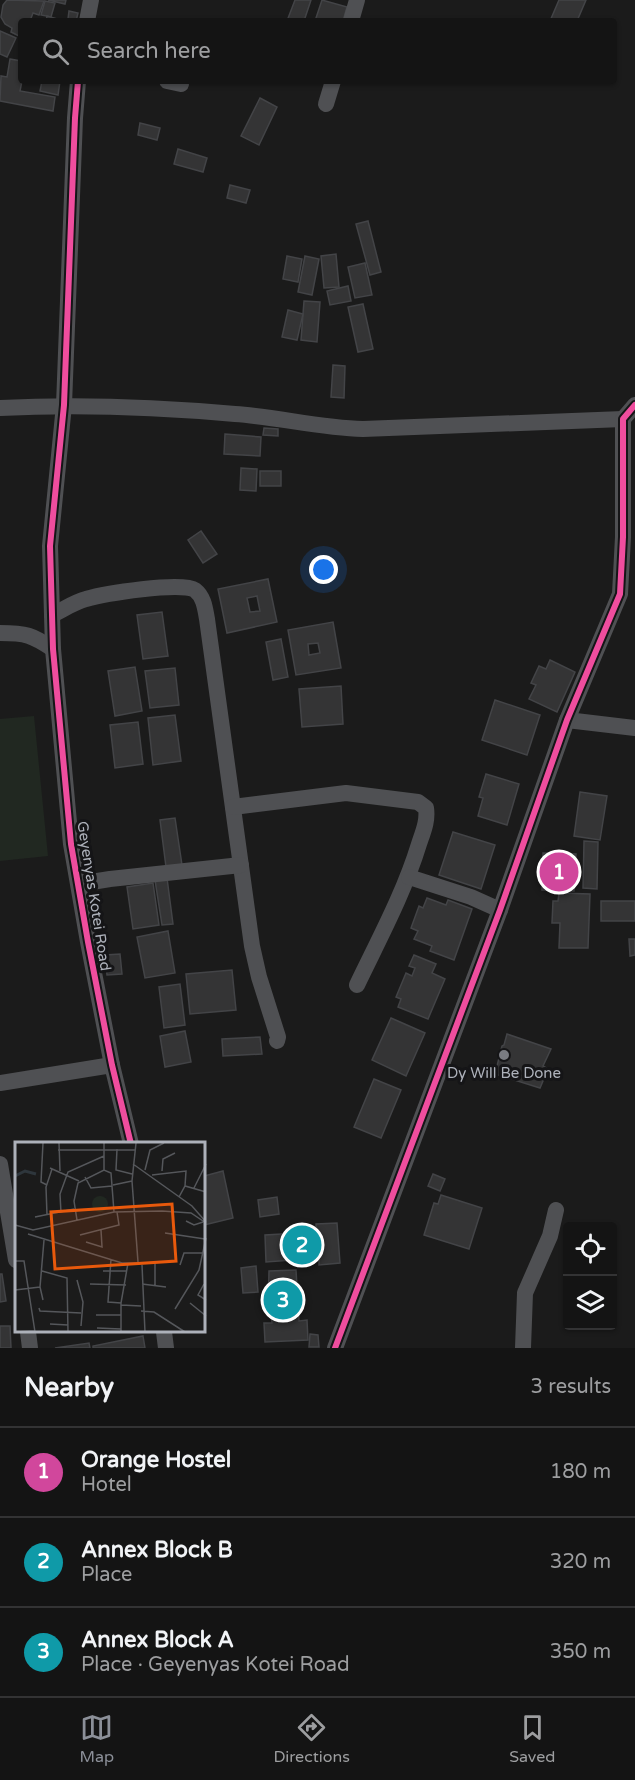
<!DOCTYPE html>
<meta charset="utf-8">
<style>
:root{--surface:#141414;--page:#1d1d1d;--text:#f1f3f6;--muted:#9d9ea0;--line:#333334;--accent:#8c9099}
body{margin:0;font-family:"Varela Round",sans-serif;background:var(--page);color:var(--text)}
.controls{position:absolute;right:18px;bottom:18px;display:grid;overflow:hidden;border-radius:6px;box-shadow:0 2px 4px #0004}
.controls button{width:54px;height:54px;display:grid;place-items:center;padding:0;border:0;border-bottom:2px solid var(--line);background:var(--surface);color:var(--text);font:30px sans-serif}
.you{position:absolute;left:324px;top:570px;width:21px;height:21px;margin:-15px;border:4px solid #fff;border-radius:50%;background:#1a73e8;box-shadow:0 0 0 9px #1a73e833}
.badge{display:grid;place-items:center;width:39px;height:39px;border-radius:50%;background:var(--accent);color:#fff;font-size:20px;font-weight:700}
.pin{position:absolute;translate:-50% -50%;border:3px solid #fff;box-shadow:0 2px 6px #0006}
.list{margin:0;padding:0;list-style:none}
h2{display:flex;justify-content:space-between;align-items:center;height:78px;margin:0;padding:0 24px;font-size:26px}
h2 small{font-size:20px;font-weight:400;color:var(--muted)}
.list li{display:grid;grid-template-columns:39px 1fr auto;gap:18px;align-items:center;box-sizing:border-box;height:90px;padding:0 24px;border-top:2px solid var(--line)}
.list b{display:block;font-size:22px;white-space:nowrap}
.list p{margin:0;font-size:20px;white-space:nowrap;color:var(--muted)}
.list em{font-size:20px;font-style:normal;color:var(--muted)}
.icon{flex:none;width:33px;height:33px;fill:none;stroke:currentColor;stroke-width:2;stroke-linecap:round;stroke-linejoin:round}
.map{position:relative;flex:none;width:635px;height:1348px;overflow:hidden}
.search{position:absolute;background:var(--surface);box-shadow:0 2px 4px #0004;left:18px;right:18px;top:18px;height:66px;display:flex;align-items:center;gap:15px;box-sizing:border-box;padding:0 21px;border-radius:6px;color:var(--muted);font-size:22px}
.sheet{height:348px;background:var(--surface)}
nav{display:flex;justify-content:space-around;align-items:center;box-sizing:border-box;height:84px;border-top:2px solid var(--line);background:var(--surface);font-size:16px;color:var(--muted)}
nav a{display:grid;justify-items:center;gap:3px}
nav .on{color:var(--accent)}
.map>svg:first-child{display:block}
</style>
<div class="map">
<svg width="635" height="1348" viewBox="0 0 635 1348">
<rect width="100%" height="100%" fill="#1b1b1b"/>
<polygon fill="#212821" points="34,716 48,856 0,861 0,719"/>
<g fill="#343435" stroke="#434447" stroke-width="1.5" fill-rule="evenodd">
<polygon points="7,0 44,1 39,15 33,13 30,21 21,21 21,37 11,32 12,28 5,24 1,17 3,5"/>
<polygon points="48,0 66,0 65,4"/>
<polygon points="295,0 311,0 304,21 287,21"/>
<polygon points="322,0 347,7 343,21 315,21"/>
<polygon points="559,0 586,0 577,21 550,21"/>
<polygon points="45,1 55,3 51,17 41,15"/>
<polygon points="69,11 78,13 76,21 68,19"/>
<polygon points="47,16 61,20 61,21 46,21"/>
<polygon points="0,31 16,38 7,57 0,54"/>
<polygon points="10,59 21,61 22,81 20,91 55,97 53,111 0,101 1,76 7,77"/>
<polygon points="42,81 60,81 58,95 40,91"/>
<polygon points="260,98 277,107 259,145 241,136"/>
<polygon points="140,123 160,128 157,140 138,135"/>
<polygon points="178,149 207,158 203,172 174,164"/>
<polygon points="230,185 250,190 246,203 227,198"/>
<polygon points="368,221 381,272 370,275 356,224"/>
<polygon points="336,254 339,287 324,288 321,256"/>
<polygon points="287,256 302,259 298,282 283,279"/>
<polygon points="305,256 319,259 312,295 298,292"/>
<polygon points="365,263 372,295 355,298 348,267"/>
<polygon points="348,286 351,301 330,305 327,291"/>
<polygon points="304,301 320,302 317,342 301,340"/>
<polygon points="363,304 373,349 358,352 348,307"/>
<polygon points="288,310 303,314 297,340 282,337"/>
<polygon points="333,365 345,366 344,398 331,397"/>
<polygon points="264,428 278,429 278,436 263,435"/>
<polygon points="225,434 261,437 260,456 224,454"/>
<polygon points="241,468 257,469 256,491 240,490"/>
<rect x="260" y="471" width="21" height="15"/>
<polygon points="201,531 217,554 203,563 188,540"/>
<path d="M268,579l9,43 -50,11 -9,-44zM257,596l3,15 -10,1 -3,-14z"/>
<polygon points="162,612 168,656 143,659 137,615"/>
<path d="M333,622l8,46 -45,7 -8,-45zM318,643l2,10 -11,2 -1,-11z"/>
<polygon points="281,639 288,677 273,680 266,642"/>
<polygon points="550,660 575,672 557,712 529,699 536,685 531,683 539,666 546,669"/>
<polygon points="135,667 142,711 115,716 108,671"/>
<polygon points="175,668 179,705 150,708 145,671"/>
<polygon points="341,686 343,724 302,727 299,689"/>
<polygon points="495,700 540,715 527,755 482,740"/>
<polygon points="175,715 181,761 153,765 148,718"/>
<polygon points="138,722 143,764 115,768 110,725"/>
<polygon points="486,774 519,784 507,825 478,816 483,798 479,797"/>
<polygon points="580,792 607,796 600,840 574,836"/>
<polygon points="175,818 182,865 166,867 160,820"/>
<polygon points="453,832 495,845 481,889 439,875"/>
<polygon points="584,841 598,842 597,889 583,888"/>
<polygon points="543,853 576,854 574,891 542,890"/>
<polygon points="167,878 173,924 162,925 155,880"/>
<polygon points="153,883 159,925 133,929 127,887"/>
<polygon points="559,893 590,894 588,948 559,948 560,923 552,923 553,901 558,901"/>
<polygon points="427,898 446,905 448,900 472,909 454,960 430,951 432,946 414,939 418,931 411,928 419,906 423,908"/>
<rect x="601" y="901" width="34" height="20"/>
<polygon points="168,931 175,973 145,978 137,937"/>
<polygon points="629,939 635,939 635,955 630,956"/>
<polygon points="120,954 122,974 107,975 105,955"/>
<polygon points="414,955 436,964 432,973 445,979 428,1019 398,1007 401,999 396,997 406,973 412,976 415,968 409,966"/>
<polygon points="232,970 236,1010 190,1014 186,974"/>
<polygon points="180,984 185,1025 164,1028 159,987"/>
<polygon points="391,1018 425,1033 406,1076 372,1060"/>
<polygon points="185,1031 191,1062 165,1067 160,1036"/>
<polygon points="507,1034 551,1049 543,1066 548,1069 540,1088 495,1074 502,1046 504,1045"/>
<polygon points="260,1037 262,1054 223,1056 222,1039"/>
<polygon points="374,1079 401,1090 381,1138 354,1127"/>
<polygon points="223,1171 233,1218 204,1225 204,1176"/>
<polygon points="433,1174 445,1179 440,1191 428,1186"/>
<polygon points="441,1195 482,1208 469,1249 424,1235 434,1203 438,1204"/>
<polygon points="277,1197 279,1214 260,1217 258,1200"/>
<polygon points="337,1223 340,1263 319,1265 319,1256 306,1257 306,1259 266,1262 265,1235 316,1232 316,1224"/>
<polygon points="256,1266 258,1292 243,1293 241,1268"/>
<polygon points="296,1270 299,1321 307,1320 308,1340 265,1342 264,1323 272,1323 271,1311 268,1311 269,1271"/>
<polygon points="0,1274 2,1274 6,1301 0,1302"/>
<polygon points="0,1326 10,1326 11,1348 0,1348"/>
<polygon points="310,1334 318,1335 319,1347 309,1347"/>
<polygon points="143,1336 145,1348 93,1348 93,1346"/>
<polygon points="89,1343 90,1348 55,1348"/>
</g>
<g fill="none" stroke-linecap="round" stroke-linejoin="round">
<g stroke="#4f5053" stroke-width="16">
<polyline points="87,21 91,0"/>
<polyline points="351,21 357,0"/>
<polyline points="78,81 75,118 64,405 50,546 53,649 71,844 88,942 112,1065 131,1144"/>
<polyline points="167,81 181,84"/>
<polyline points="326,104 333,81"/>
<path d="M0,408c78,-4 157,-1 235,6 43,3 85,14 128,15l260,-10"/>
<path d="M52,615c11,-5 22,-13 34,-16 17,-5 96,-18 109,-9 9,7 10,18 12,29l45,327 7,31 19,60 -1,4"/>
<path d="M0,633c26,0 32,2 53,16"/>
<polyline points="567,720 635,728"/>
<path d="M233,807l113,-14 72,9 8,6c2,13 -3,24 -7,36 -15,49 -40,95 -62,141"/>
<polyline points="409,877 471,897 500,910"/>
<polyline points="79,884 110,879 241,865"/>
<polyline points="0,1083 112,1065"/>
<polyline points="0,1164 16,1260"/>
<polyline points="28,1332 30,1348"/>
<polyline points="164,1332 166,1348"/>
<polyline points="335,1348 500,910 567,720 620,594 623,537 623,419 635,405"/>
<polyline points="523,1348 525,1293 550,1236 556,1210"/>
</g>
<g stroke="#151517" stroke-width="10">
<g id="cycleway">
<polyline points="78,81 75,118 64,405 50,546 53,649 71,844 88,942 112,1065 131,1144"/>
<polyline points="335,1348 500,910 567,720 620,594 623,537 623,419 635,405"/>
</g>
</g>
<use href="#cycleway" stroke="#ef4d9e" stroke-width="6"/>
</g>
<circle fill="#7a7c82" stroke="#151517" stroke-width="2" cx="504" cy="1055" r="6"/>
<g text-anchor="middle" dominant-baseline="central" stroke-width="6" stroke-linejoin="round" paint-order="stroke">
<g font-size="15" fill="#adb1ba" stroke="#151517">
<text transform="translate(94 896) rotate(81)">Geyenyas Kotei Road</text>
</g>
<g font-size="15" fill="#adb1ba" stroke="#151517">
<text x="504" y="1073">Dy Will Be Done</text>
</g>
</g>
<g transform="translate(15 1142)">
<rect width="190" height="190" fill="#1b1b1b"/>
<path d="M77 62a8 8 0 1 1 16 0a8 8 0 1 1-16 0Z" fill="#212821"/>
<path fill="none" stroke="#2e363c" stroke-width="3" d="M0,34l10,-5 11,3"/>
<path fill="none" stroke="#55575b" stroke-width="1.5" d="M28,1l-2,39 6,3M44,1l1,28M121,1l-4,38 6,81M102,7l-1,21 16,4M43,8h77M118,22l59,42 14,16M35,26l29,13M89,28v-27M130,28l5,-20 14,-7M147,29l1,-12 12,-6M137,33l34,-4 -1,15M70,35l6,11 21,-2M98,43l19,-4M179,46l12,-24M164,55l6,-11 21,6M46,71l-1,-19 8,-22 36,-16M32,73l-1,-28 6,-18M20,75l39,-8M62,78l-3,-19 4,-18 26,-13 7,3 3,39M171,79l8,4 9,-3M0,83l18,5 81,-18 48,-1 29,2 15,10M150,91l40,6M13,92l94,29h33v23M65,93l39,-10 -2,-13M71,100l16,5 -1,-17M96,117l-3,43 13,1M0,119h9l11,71M127,123l3,67M165,123l4,-12h19M27,129l25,7 1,54M88,129h24M62,138l6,22 -2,24M75,142l36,1M127,142l24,3M189,142l-6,11 8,5M0,148l25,-3M0,156v22M28,158l-3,-13 4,-47M175,161l16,13M106,163l20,1M24,166l1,3 41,2M160,167l24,-39 7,-32M126,169l13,1 31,20M81,173h25M35,182l18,1M82,186l24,1M0,190l20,-1M106,190v-29l7,-40"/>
<path fill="#e8590c" fill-opacity="0.15" stroke="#e8590c" stroke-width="3" d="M157,62l4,57 -121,8 -4,-57z"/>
<rect width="190" height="190" fill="none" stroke="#adb1ba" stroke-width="3"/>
</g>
</svg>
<div class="controls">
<button><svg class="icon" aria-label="locate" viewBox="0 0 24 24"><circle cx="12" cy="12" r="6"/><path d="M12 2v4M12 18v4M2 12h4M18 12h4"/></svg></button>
<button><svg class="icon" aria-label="layers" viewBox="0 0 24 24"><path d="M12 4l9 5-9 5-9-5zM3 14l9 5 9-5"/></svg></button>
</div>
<div class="you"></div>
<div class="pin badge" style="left:559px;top:872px;background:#d1479c">1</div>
<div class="pin badge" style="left:302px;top:1245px;background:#0f9aa8">2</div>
<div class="pin badge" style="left:283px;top:1300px;background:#0f9aa8">3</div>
<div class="search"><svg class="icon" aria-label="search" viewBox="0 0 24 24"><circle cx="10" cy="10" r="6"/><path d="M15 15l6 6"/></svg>Search here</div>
</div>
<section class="sheet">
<h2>Nearby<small>3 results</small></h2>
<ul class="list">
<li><span class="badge" style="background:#d1479c">1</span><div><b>Orange Hostel</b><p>Hotel</p></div><em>180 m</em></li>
<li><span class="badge" style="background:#0f9aa8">2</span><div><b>Annex Block B</b><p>Place</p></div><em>320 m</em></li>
<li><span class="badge" style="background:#0f9aa8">3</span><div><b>Annex Block A</b><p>Place · Geyenyas Kotei Road</p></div><em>350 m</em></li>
</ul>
</section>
<nav>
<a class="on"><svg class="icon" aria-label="map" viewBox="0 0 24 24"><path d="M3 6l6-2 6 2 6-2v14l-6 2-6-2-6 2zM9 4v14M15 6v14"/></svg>Map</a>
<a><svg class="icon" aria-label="directions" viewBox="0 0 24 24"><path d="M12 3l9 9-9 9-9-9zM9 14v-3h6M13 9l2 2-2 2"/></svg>Directions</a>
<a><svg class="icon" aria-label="saved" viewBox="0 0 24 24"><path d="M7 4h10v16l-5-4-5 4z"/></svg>Saved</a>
</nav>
